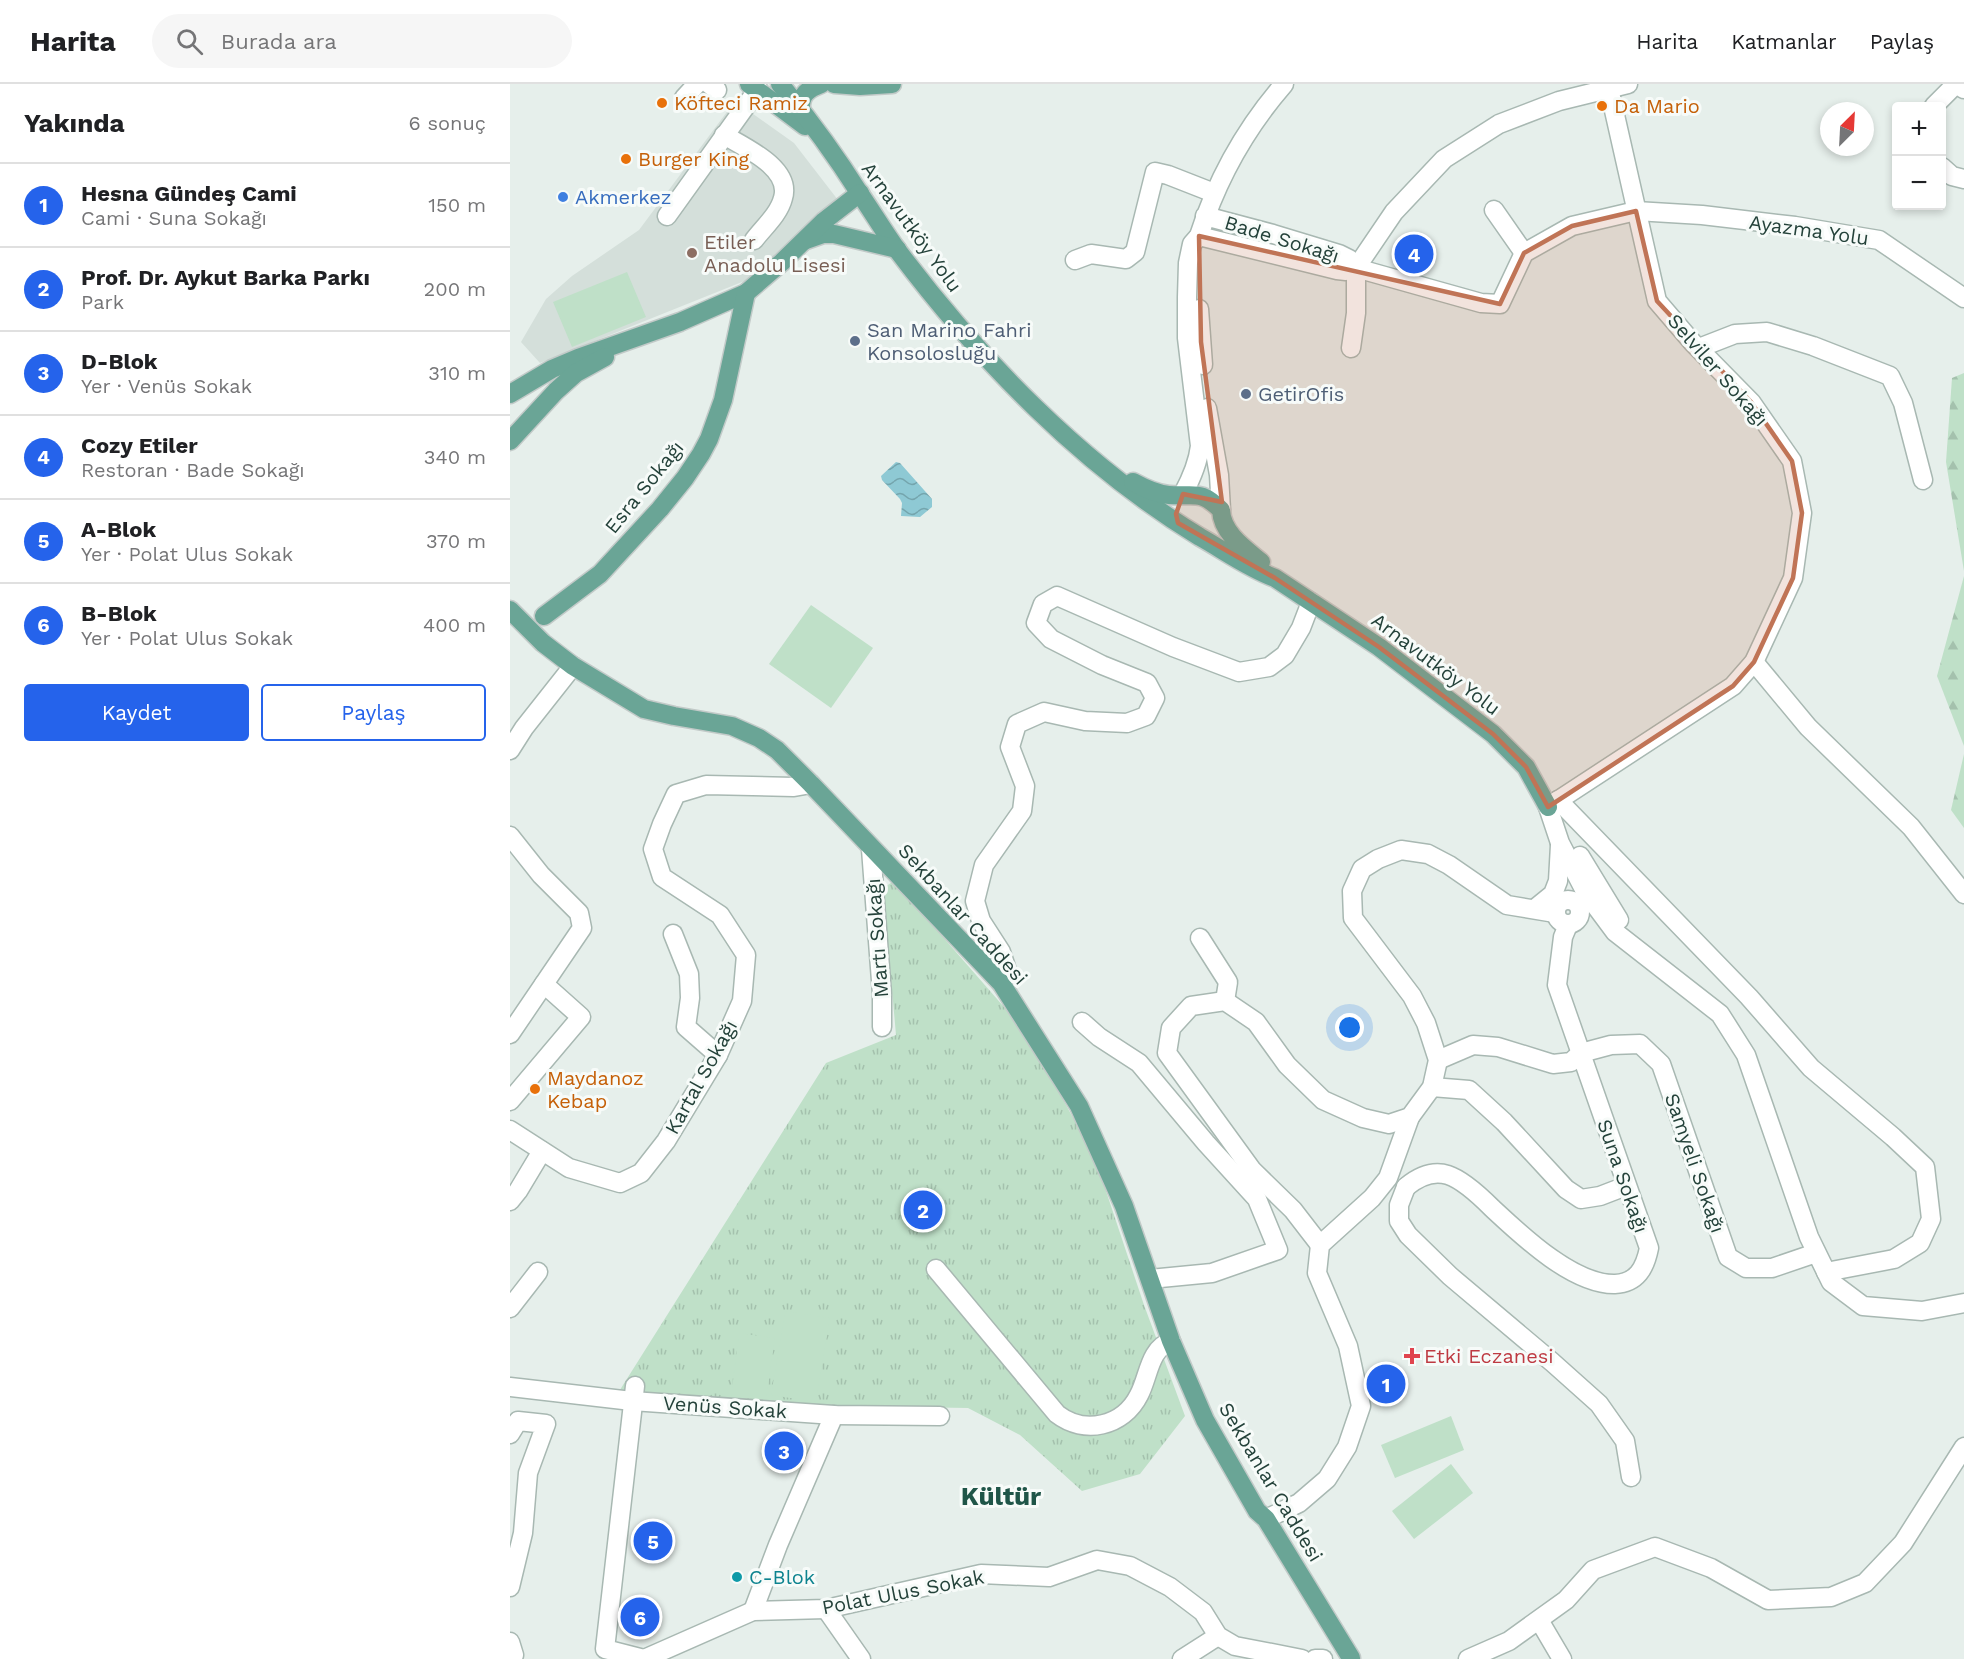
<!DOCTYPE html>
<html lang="tr">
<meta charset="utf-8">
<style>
:root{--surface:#fff;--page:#f6f6f6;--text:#202124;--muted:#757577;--line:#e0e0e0;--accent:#2563eb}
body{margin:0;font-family:"Work Sans",sans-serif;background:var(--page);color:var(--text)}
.controls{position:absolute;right:18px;top:18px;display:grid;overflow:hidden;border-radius:6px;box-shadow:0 3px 9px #0003}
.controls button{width:54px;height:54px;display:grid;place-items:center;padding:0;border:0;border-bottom:2px solid var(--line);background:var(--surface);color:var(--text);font:30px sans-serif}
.compass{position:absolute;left:1310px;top:18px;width:54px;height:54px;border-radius:50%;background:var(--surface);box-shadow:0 3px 9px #0003;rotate:24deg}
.you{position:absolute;left:840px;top:944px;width:21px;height:21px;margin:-15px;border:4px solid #fff;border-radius:50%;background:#1a73e8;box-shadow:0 0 0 9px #1a73e833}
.badge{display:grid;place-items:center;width:39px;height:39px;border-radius:50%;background:var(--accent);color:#fff;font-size:20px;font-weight:700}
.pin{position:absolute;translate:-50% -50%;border:3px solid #fff;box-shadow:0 2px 6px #0006}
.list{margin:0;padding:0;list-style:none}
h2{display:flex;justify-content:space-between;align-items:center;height:78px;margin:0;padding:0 24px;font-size:26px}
h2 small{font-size:20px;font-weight:400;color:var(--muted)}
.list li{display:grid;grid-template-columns:39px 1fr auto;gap:18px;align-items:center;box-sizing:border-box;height:84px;padding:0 24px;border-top:2px solid var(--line)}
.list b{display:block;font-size:22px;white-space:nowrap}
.list p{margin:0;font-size:20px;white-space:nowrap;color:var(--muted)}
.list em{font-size:20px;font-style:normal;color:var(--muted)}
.actions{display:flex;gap:12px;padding:18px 24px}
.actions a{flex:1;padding:14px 0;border:2px solid var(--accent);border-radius:6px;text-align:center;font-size:21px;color:var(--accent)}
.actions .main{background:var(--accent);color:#fff}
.icon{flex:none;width:33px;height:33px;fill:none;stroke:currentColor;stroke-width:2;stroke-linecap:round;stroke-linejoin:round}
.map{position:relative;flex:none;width:1454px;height:1575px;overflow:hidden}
header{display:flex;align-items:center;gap:36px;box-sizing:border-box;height:84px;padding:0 30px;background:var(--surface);border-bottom:2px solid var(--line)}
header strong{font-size:28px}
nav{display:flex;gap:33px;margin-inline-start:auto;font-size:21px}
.search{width:420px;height:54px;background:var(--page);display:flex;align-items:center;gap:15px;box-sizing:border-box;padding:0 21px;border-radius:33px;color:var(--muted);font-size:22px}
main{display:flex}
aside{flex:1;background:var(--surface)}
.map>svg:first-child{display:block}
</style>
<header>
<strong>Harita</strong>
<div class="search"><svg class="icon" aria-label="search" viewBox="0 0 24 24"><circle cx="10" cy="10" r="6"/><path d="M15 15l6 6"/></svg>Burada ara</div>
<nav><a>Harita</a><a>Katmanlar</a><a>Paylaş</a></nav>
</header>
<main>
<aside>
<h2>Yakında<small>6 sonuç</small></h2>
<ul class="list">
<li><span class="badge">1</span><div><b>Hesna Gündeş Cami</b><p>Cami · Suna Sokağı</p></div><em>150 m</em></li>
<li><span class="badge">2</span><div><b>Prof. Dr. Aykut Barka Parkı</b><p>Park</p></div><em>200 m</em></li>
<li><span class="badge">3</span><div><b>D-Blok</b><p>Yer · Venüs Sokak</p></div><em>310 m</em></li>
<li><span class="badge">4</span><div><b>Cozy Etiler</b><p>Restoran · Bade Sokağı</p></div><em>340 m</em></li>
<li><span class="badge">5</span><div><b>A-Blok</b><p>Yer · Polat Ulus Sokak</p></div><em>370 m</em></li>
<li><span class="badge">6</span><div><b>B-Blok</b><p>Yer · Polat Ulus Sokak</p></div><em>400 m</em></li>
</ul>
<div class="actions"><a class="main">Kaydet</a><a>Paylaş</a></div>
</aside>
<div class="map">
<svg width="1454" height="1575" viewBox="0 0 1454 1575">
<defs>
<pattern id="forest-firs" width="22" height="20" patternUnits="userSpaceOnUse" patternTransform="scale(1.5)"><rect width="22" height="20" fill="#bfe0c8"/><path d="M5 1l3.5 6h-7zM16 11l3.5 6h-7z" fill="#a4c1ad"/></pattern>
<pattern id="park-tufts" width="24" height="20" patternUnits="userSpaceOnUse" patternTransform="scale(1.5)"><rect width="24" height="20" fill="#bfe0c8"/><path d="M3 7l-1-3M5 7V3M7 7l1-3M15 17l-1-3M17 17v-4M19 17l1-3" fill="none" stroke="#a4c1ad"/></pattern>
<pattern id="water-waves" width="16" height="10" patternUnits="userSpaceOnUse" patternTransform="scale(1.5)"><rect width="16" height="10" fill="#8ec9d4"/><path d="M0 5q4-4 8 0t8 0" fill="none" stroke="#74a5ad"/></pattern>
</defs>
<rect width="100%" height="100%" fill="#e6efeb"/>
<polygon fill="#d4dfda" points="225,17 284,59 328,116 242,194 30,279 11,258 36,215 62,192 129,146"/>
<g fill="url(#forest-firs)">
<polygon points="1454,289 1454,487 1436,378 1442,294"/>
<polygon points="1454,492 1454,662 1427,592"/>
<polygon points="1454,670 1454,744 1441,726"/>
</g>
<polygon fill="url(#park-tufts)" points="384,797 494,923 538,988 585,1074 634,1221 675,1332 630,1390 572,1407 510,1351 458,1324 272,1321 108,1309 316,979 386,951 373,804"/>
<g fill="#bfe0c8">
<polygon points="117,188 136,233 62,263 43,218"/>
<polygon points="301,521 363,564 321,624 259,580"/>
<polygon points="275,1227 320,1234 306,1318 261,1311"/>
<polygon points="229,1249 265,1254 256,1317 221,1312"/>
<polygon points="941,1332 954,1366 885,1394 871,1361"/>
<polygon points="941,1380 963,1409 904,1455 882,1427"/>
</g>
<polygon fill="url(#water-waves)" points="386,378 390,379 422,415 422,423 410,433 391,432 392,419 390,415 372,396 371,392"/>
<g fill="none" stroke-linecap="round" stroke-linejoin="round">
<g stroke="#a8b8b2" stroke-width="21">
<g id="minor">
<polyline points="199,0 207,6"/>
<polyline points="174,14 187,0"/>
<polyline points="1424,22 1446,0 1454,5"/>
<path d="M214,51c20,12 68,33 59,63 -4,16 -19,29 -29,42"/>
<polyline points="1432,83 1442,92 1454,95"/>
<polyline points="984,126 1014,169"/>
<polyline points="157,132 248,5"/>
<polyline points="695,132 763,150 829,170 839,175 846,184"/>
<polyline points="689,152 827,186 836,187 846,184 971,219 990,220 1014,169 1062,142 1126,127 1192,131 1285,142 1369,156 1454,214"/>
<polyline points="565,176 581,170 616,175 625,168 645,88 658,91 704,109"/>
<polyline points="689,225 693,281"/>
<polyline points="841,264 846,229 846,184 884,128 934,75 989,40 1049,17 1118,0"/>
<polyline points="1189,264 1225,250 1257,248 1303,262 1380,292 1393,319 1413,396"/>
<polyline points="697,324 709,391 711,426"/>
<path d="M673,410c8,-15 15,-30 17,-48l-13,-108v-41l1,-34 4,-19 7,-8c18,-57 46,-107 85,-152"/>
<polyline points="1244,578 1298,643 1401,743 1454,810"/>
<polyline points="0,666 14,644 63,582"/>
<polyline points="1048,716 1239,913 1301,984 1383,1053 1415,1083 1421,1135 1410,1159 1384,1175 1316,1188"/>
<polyline points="1038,723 1223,602 1244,578 1283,494 1292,429 1282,377 1241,318 1183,259 1147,217 1098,0"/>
<polyline points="1038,723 1050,759 1076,809 1105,848 1210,930 1236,971 1299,1153 1321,1198 1353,1222 1412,1227 1454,1219"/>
<polyline points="0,752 31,791 69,829 72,844 0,950"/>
<polyline points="361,765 372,910 372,943"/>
<polyline points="1070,772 1109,836"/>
<circle cx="1058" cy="828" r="12"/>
<polyline points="1027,823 1043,810 1048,797 1050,761"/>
<polyline points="163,850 179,890 180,914 176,943 208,971"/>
<polyline points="690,854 718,898 715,917"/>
<polyline points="491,899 496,893 496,883 491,868 471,837 465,817 474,781 512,727 515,702 500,663 507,640 534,628 575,637 617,639 636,632 645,614 637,599 592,581 541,555 526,539 533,520 547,512 663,563 729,588 759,583 775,571 791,544 801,518"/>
<polyline points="572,938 589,953 629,979 696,1059 747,1115 768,1166 702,1189 640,1195"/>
<polyline points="928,976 963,961 988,963 1043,980 1061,978 1071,969 1101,961 1130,960 1151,980 1218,1173 1236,1184 1262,1184 1306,1169"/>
<polyline points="922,1003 959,1006 994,1038 1056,1105 1071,1115 1090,1112 1116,1102"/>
<polyline points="0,1017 71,933 34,900"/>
<polyline points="0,1046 59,1084 110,1099 131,1089 156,1057 208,971 232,917 236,871 210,831 152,793 143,765 152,740 166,710 196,701 284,703 301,700"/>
<path d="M896,1103c12,-10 26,-17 42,-12 15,5 33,22 44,33 29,27 81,77 123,76 22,-1 30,-16 34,-36l-92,-263 6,-48 5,-12"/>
<polyline points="896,1103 889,1121 889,1137 898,1151 940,1192 1042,1278 1089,1320 1115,1357 1121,1393"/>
<polyline points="0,1117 8,1107 32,1067"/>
<polyline points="810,1161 783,1126 742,1086 657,969 661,944 681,922 715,917 746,938 777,981 813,1016 853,1034 879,1040 900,1033 922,1003 928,976 916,939 902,912 843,834 842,807 852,785 868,775 891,766 918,770 939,781 997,821 1045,829"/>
<path d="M426,1185l121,145c27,21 66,13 82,-19 10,-19 10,-46 32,-54"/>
<polyline points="0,1224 28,1188"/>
<polyline points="125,1302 95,1565 134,1575"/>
<polyline points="0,1303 122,1317 324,1331 430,1332"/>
<polyline points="0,1350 8,1337 36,1340 18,1389 13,1449 0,1503"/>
<polyline points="756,1435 789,1419 817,1395 837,1363 851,1322 838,1262 807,1189 810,1161 862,1114 878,1094 900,1033"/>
<polyline points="316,1525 351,1575"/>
<polyline points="243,1527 268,1461 324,1331"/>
<polyline points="1029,1536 1052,1575"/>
<polyline points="0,1558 4,1571 2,1575"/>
<polyline points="134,1575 243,1527 316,1525 471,1490 539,1493 587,1476 620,1482 660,1503 693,1528 708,1552 725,1562 792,1575"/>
<polyline points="672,1575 708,1552"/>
<polyline points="805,1575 813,1575"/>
<polyline points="958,1575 999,1557 1056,1516 1083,1486 1145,1463 1201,1484 1258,1516 1321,1513 1355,1499 1393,1459 1454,1363"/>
</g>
</g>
<g stroke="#c2cac8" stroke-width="21">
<g id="major">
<polyline points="239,0 295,42"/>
<path d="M270,0c29,35 56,72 80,110 13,19 25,39 38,57 82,109 185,215 302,286 25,14 48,31 75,41l104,69 114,87 33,33 22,40"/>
<polyline points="324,0 350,2 382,0"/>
<path d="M291,26c-1,-16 7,-21 20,-26"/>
<polyline points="296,156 313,150 324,150 387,165"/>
<polyline points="0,310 42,285 68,274 170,238 236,209 272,178 314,137 350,109"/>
<polyline points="0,357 46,307 66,289 95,273"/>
<path d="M623,398c11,6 23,12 36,13 26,2 31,-6 52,15 1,23 23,38 40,52"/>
<polyline points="0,526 33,559 63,582 134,625 164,632 222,642 249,654 267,666 301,700 491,899 569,1022 614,1122 661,1257 695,1336 747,1427 756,1435 841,1574"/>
<polyline points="34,532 90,490 150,425 175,394 191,370 199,355 213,316 236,209"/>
</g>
</g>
<use href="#minor" stroke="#fff" stroke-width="18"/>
<use href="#major" stroke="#6aa596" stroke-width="18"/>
</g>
<path fill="#c07456" fill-opacity="0.2" stroke="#c07456" stroke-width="4.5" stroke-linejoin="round" d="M1126,127l21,90 94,101 41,59 10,52 -9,65 -39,84 -21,24 -185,121 -22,-40 -33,-33 -114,-87 -104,-69 -97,-55 -2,-9 7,-20 39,8 -21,-160 -2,-106 301,68 24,-51 48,-27z"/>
<g fill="#e8710a" stroke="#f7fbf9" stroke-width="2">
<circle cx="152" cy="19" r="6"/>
<circle cx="1092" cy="22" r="6"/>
<circle cx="116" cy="75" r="6"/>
<circle cx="25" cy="1005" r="6"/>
</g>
<circle fill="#3f7fe0" stroke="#f7fbf9" stroke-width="2" cx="53" cy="113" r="6"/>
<circle fill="#8d6e63" stroke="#f7fbf9" stroke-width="2" cx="182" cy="169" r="6"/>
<g fill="#5c6f8a" stroke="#f7fbf9" stroke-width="2">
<circle cx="345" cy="257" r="6"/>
<circle cx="736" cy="310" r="6"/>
</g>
<path fill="#e0444e" stroke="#f7fbf9" stroke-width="2" d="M899 1263h6v6h6v6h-6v6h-6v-6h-6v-6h6z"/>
<circle fill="#0f9aa8" stroke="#f7fbf9" stroke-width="2" cx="227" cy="1493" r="6"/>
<g text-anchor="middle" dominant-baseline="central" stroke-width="6" stroke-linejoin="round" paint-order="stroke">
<g font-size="20" fill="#c56008" stroke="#f7fbf9" text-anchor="start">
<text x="164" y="19">Köfteci Ramiz</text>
<text x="1104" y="22">Da Mario</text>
<text x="128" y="75">Burger King</text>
<text x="37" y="994">Maydanoz<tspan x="37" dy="23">Kebap</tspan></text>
</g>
<g font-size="20" fill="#366cbe" stroke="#f7fbf9" text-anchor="start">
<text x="65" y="113">Akmerkez</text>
</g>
<g font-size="20" fill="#24423a" stroke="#f7fbf9">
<text transform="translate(402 143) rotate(54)">Arnavutköy Yolu</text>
<text transform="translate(1299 146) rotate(8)">Ayazma Yolu</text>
<text transform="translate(772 155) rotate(17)">Bade Sokağı</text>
<text transform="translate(1208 286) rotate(49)">Selviler Sokağı</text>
<text transform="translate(134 403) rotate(-51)">Esra Sokağı</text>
<text transform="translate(926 580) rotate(37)">Arnavutköy Yolu</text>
<text transform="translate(453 830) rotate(48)">Sekbanlar Caddesi</text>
<text transform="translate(367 854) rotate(-94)">Martı Sokağı</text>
<text transform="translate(191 993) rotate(-61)">Kartal Sokağı</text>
<text transform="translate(1185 1079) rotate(71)">Samyeli Sokağı</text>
<text transform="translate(1113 1092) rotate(71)">Suna Sokağı</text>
<text transform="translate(215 1323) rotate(4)">Venüs Sokak</text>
<text transform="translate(761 1398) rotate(59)">Sekbanlar Caddesi</text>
<text transform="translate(393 1508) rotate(-11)">Polat Ulus Sokak</text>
</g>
<g font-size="20" fill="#785e54" stroke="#f7fbf9" text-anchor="start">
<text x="194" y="158">Etiler<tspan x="194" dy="23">Anadolu Lisesi</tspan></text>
</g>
<g font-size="20" fill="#4e5e75" stroke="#f7fbf9" text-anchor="start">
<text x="357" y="246">San Marino Fahri<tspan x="357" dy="23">Konsolosluğu</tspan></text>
<text x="748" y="310">GetirOfis</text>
</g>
<g font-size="20" fill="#be3a42" stroke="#f7fbf9" text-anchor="start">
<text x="914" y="1272">Etki Eczanesi</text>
</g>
<g font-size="20" fill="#0d838f" stroke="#f7fbf9" text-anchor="start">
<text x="239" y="1493">C-Blok</text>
</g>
<g font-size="26" font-weight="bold" fill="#1f5548" stroke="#f7fbf9">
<text x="491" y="1412">Kültür</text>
</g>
</g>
</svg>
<div class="controls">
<button>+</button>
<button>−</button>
</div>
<svg class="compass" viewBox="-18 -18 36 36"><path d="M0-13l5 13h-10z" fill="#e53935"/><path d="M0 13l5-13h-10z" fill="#757577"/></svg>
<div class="you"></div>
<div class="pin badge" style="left:876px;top:1300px">1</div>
<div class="pin badge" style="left:413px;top:1126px">2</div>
<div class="pin badge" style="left:274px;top:1367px">3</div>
<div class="pin badge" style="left:904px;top:170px">4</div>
<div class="pin badge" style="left:143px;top:1457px">5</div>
<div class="pin badge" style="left:130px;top:1533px">6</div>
</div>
</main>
